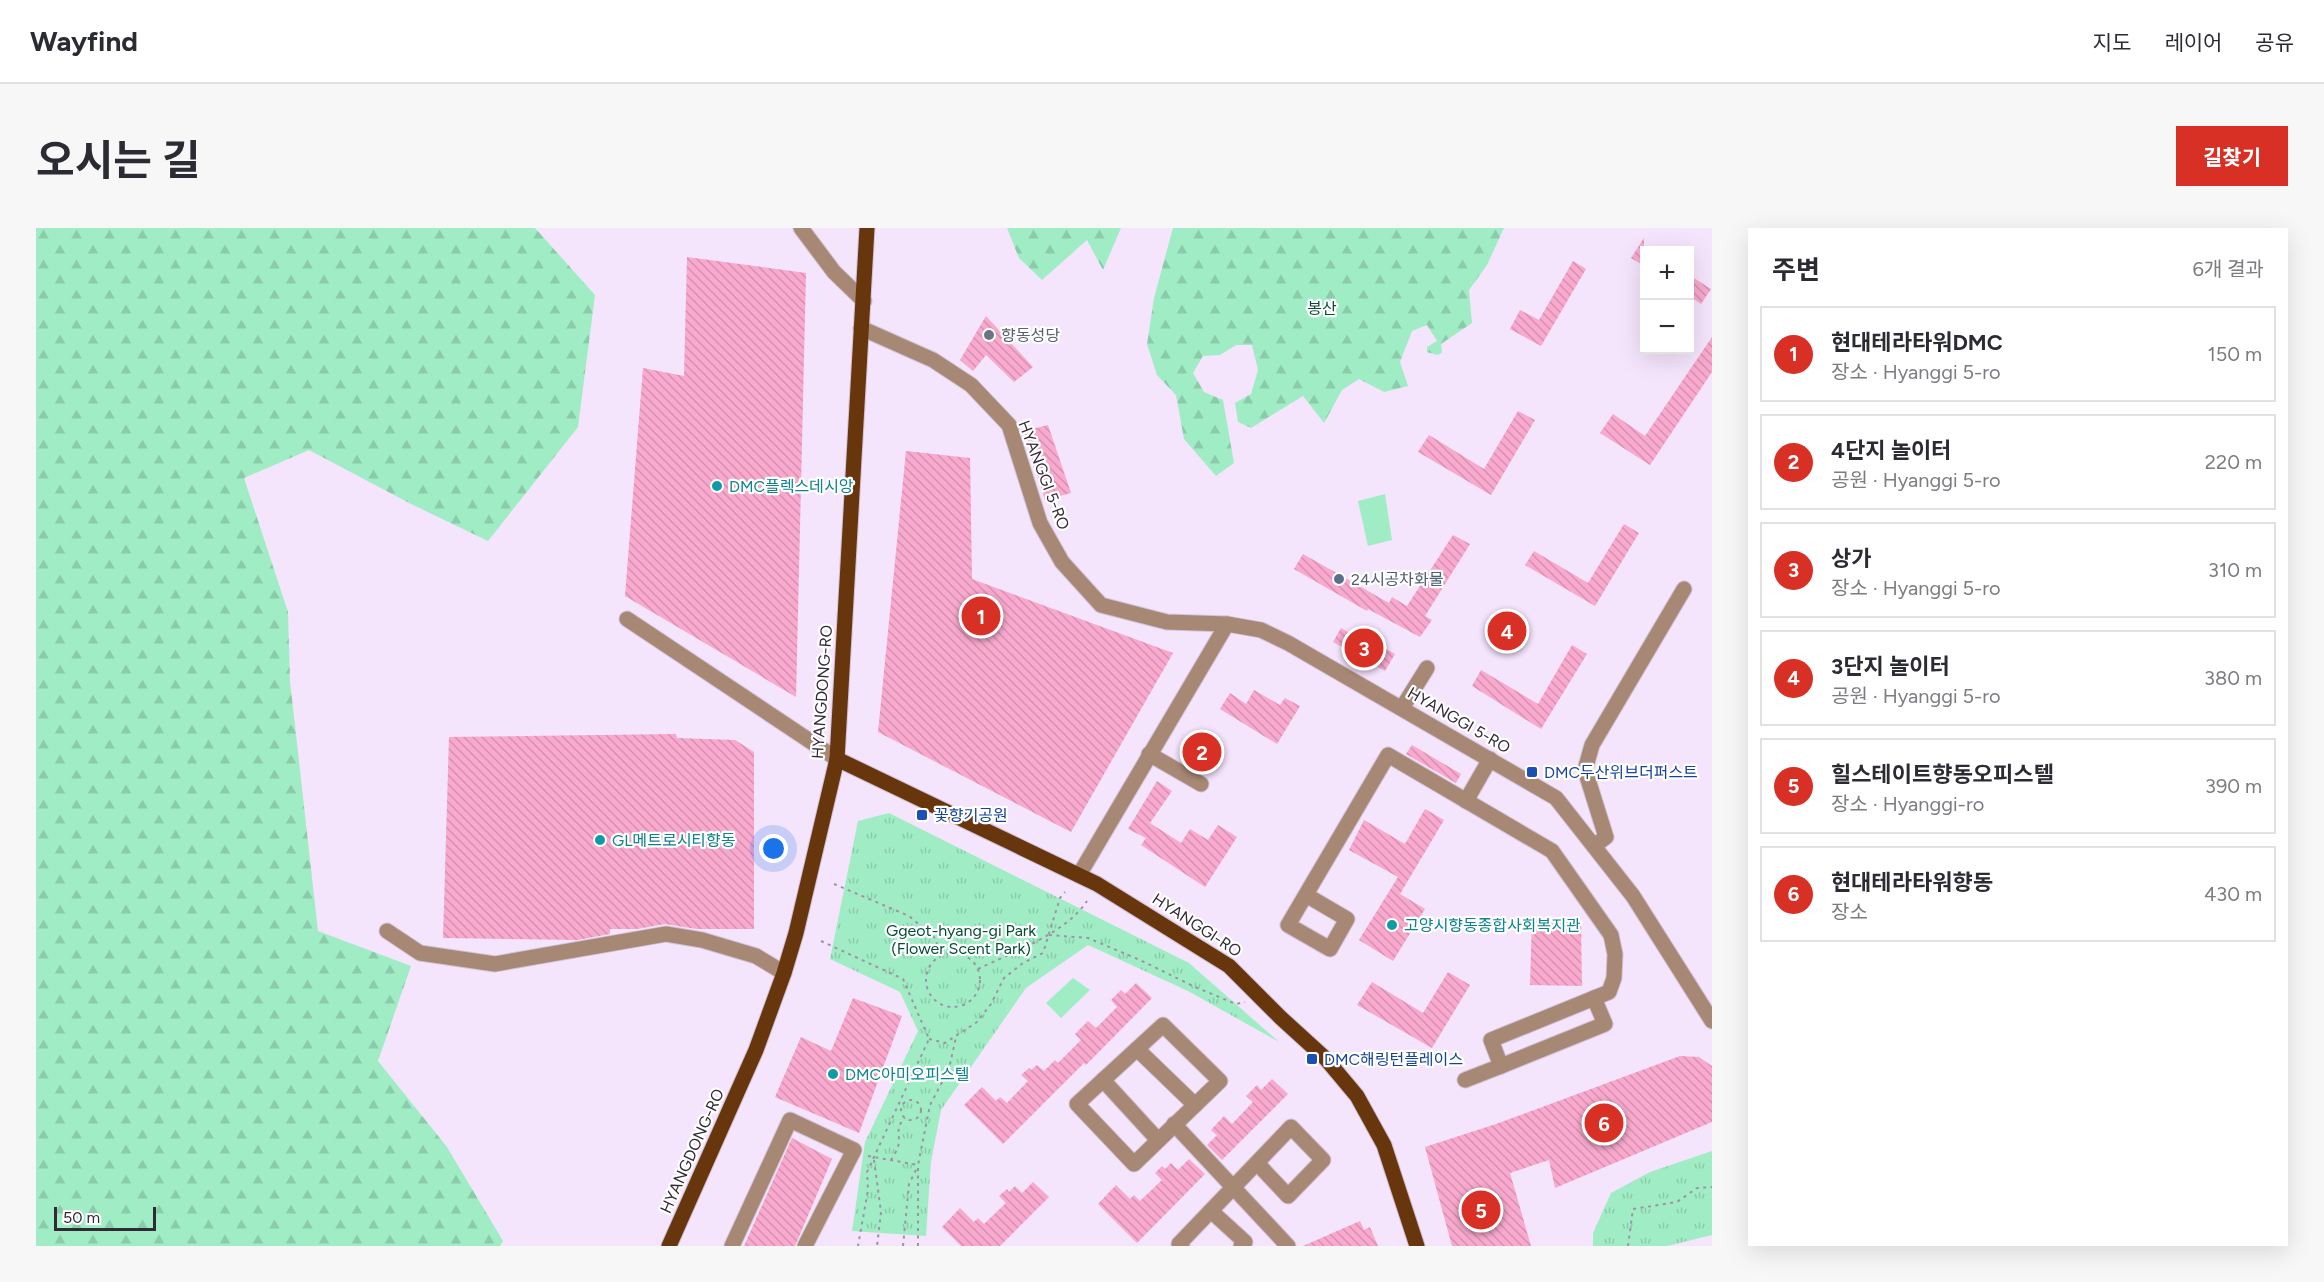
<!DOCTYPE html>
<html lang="ko">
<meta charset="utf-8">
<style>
:root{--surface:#fff;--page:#f7f7f7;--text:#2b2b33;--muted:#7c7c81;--line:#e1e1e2;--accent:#d93025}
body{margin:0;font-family:Figtree,"Noto Sans KR",sans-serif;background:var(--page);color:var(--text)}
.controls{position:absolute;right:18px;top:18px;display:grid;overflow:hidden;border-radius:0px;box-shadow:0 6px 24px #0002}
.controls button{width:54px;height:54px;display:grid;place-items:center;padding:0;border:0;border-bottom:2px solid var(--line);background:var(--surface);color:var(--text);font:30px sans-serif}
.scale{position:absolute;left:18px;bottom:15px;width:102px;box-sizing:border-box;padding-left:6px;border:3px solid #312934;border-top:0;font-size:16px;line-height:21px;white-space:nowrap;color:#312934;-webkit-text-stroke:4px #fff;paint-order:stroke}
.you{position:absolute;left:738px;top:621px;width:21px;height:21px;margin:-15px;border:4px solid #fff;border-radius:50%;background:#1a73e8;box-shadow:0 0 0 9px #1a73e833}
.badge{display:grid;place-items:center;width:39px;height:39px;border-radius:50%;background:var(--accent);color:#fff;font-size:20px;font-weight:700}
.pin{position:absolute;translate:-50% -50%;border:3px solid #fff;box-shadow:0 2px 6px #0006}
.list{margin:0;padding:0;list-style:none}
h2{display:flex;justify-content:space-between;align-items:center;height:78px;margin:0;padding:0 24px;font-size:26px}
h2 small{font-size:20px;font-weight:400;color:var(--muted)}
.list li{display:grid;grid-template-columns:39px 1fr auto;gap:18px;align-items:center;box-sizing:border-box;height:96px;margin:0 12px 12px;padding:0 12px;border:2px solid var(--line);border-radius:0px}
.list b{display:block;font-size:22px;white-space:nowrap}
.list p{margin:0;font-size:20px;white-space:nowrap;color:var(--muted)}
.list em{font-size:20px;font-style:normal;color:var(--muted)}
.map{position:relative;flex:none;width:1676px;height:1018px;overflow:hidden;border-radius:0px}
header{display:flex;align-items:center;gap:36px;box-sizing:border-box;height:84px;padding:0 30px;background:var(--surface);border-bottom:2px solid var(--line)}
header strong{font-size:28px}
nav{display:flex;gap:33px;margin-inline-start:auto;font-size:21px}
.intro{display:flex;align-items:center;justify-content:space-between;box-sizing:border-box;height:144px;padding:0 36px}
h1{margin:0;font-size:42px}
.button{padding:15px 27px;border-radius:0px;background:var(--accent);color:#fff;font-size:21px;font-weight:700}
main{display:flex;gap:36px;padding:0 36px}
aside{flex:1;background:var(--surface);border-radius:0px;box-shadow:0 6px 24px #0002}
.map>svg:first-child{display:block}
</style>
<header>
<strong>Wayfind</strong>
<nav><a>지도</a><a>레이어</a><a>공유</a></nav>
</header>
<div class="intro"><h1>오시는 길</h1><a class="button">길찾기</a></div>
<main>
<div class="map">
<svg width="1676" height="1018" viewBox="0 0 1676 1018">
<defs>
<pattern id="forest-firs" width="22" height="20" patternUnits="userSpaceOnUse" patternTransform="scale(1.5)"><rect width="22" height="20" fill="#a0edc5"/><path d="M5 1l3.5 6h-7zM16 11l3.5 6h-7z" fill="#8acbaa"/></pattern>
<pattern id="park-tufts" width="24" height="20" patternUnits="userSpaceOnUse" patternTransform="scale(1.5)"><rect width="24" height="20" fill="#a0edc5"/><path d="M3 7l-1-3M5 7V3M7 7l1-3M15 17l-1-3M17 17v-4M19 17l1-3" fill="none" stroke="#8acbaa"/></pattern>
<pattern id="building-back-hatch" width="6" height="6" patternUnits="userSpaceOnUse" patternTransform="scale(1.5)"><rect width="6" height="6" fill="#f8a9cd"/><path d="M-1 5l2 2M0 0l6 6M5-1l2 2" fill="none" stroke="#d591b1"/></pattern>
</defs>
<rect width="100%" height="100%" fill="#f4e4fc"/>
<g fill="url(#forest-firs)">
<polygon points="0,0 499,0 559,67 542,199 452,313 377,277 273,222 208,250 252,384 254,453 282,703 375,738 342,833 411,919 467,1013 464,1018 0,1018"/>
<polygon points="971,0 1085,0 1067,42 1051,12 1006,52 983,30"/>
<polygon points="1137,0 1468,0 1451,37 1433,62 1436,95 1405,116 1406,125 1401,127 1391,124 1391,119 1401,113 1391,97 1376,103 1364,134 1372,158 1348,164 1323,151 1306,162 1288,195 1267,168 1215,200 1202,194 1199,175 1215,166 1222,142 1216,117 1200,117 1184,127 1167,128 1157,145 1168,164 1187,172 1198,235 1180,248 1148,211 1140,167 1121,147 1111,116 1118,70"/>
</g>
<g fill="url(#park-tufts)">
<polygon points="853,585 1153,735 1243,814 1152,763 1052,717 990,760 905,882 895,934 890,1008 816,1003 829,914 882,803 864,764 794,731 822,593"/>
<polygon points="1676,923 1676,1007 1631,1018 1557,1018 1557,1005 1575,965 1614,944"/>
</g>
<g fill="#a0edc5">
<polygon points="1349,266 1356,312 1332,318 1322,273"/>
<polygon points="1037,750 1054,762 1025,790 1010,775"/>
</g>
<g fill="url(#building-back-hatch)">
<polygon points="1608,10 1608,38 1595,30"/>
<polygon points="651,29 770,45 760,469 589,368 607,140 648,148"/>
<polygon points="1537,33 1550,41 1505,118 1474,101 1484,82 1503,92"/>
<polygon points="1653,47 1675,61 1665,76 1653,68"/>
<polygon points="950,88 997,139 978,154 950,127 937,143 924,132"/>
<polygon points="1676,109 1676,144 1614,237 1564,205 1577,186 1609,208"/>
<polygon points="1482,183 1499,192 1455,267 1382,224 1393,207 1448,241"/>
<polygon points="1012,197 1035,265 1009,272 988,203"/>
<polygon points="870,223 934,230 936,351 1137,425 1035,604 842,504"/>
<polygon points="1588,296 1603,305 1559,378 1489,337 1498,323 1552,355"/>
<polygon points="1417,307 1434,316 1389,388 1396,392 1384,409 1332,381 1331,383 1258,341 1267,326 1353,375 1356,369 1371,378"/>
<polygon points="1305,400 1315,406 1317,402 1359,426 1349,443 1297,414"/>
<polygon points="1536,417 1551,426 1505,501 1436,458 1445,442 1502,476"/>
<polygon points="1218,462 1244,477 1249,470 1264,478 1241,516 1184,481 1194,465 1210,476"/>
<polygon points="640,506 641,510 699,512 718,524 718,701 661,701 629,696 601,701 574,701 574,706 541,712 407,710 413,509"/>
<polygon points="1376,517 1425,546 1420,555 1370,526"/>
<polygon points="1121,553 1136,563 1114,595 1145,615 1154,601 1172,612 1182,597 1201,609 1169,659 1105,617 1110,610 1092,601"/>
<polygon points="1389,581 1408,592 1364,666 1389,681 1357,733 1323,712 1362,649 1313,622 1328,592 1369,616"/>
<polygon points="1496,693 1545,694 1546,758 1494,757"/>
<polygon points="1412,744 1434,757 1396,820 1321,777 1336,754 1387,785"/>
<polygon points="1100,755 1116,770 1050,837 1048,835 967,916 928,877 946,859 960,873 964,869 971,875 992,853 985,847 993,840 995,842 1001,837 1008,843 1019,832 1022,835 1045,812 1039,806 1052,793 1060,800 1081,779 1075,772 1085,762 1089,766"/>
<polygon points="817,770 866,788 823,905 739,869 765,809 795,823"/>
<polygon points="1644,828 1663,829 1676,838 1676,894 1519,960 1513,932 1474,945 1495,1018 1416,1018 1389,919 1460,896"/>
<polygon points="1236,851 1252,866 1186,932 1171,917 1181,907 1175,902 1188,888 1196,896 1217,874 1210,868 1221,857 1225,862"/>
<polygon points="756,910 796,931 759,1018 708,1018"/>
<polygon points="1153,931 1169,946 1101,1015 1062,976 1080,957 1094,971 1098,967 1104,973 1126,952 1119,945 1126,938 1129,941 1135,935 1142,942"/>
<polygon points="997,954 1013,969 964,1018 925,1018 906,999 924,980 938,994 942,990 948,996 970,975 963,968 971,961 973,964 979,958 986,965"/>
<polygon points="1324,993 1328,1002 1334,999 1342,1018 1267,1018"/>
</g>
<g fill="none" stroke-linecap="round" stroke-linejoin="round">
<g stroke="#d1c2d8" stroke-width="17">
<g id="minor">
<polyline points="765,0 798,44 828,73"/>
<polyline points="825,100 897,132 935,157 973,197 1004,295 1026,334 1065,377 1131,394 1191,396 1225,402 1252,415 1520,570 1597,668 1676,793"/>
<polyline points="591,391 801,531"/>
<polyline points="1366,480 1391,440"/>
<polyline points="1113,526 1165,556"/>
<polyline points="1430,573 1454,531"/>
<polyline points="1558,618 1570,609 1549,542 1556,517 1648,361"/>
<polyline points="1043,647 1191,396"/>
<polyline points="1270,667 1311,691 1294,721 1252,697 1352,527 1516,623 1575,707 1579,726 1578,750 1573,764 1455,812 1465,838 1429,852"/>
<polyline points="351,703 384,725 459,736 630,706 666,712 720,728 748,745"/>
<polygon points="1127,797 1184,853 1098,936 1041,876"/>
<polyline points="1101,821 1159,877"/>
<polyline points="1465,838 1569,796 1558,770"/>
<polyline points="1067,852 1122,912"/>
<polyline points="1138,896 1252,1018"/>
<polyline points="1175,983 1209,1014 1205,1018"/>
<polyline points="696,1018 754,892 818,922 769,1018"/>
<polyline points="1146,1018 1143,1016 1255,899 1287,932 1252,968 1221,935"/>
</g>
</g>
<g stroke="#d1c2d8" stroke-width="17">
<g id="major">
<polyline points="801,531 1061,656 1193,738 1245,790 1290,831 1321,868 1348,917 1381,1018"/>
<polyline points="633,1018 720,822 748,745 760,705 801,531 831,0"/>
</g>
</g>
<g stroke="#9f92a5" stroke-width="2" stroke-dasharray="3 4.5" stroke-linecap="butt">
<polyline points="798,656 873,688 899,710 904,726"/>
<polyline points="1013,707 1052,710 1104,732 1159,759 1200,776 1209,774"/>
<polyline points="785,713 867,751 893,811 831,944 832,962 822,1018"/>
<circle cx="917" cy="752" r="27"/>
<path d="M942,741c35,-17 87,-35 109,-68"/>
<polyline points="893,811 909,815 941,794 955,776 968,750 987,735 1007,725 1024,670 1029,664"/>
<circle cx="875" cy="882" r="10"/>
<polyline points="832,928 882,937"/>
<polyline points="838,932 845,984 841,1018"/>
<path d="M855,932c3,-5 8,-12 8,-19 0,-10 -3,-14 6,-23"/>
<polyline points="867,1018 873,956 881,940"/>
<polyline points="882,1018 882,937 894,877 913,841 920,809"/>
<polyline points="1592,1018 1597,981 1641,974 1661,960 1676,959"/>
</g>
<use href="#minor" stroke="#a68874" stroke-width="15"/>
<use href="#major" stroke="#68360c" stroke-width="15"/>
</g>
<circle fill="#6b7280" stroke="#fff" stroke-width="2" cx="953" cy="107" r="6"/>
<g fill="#0f9aa8" stroke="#fff" stroke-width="2">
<circle cx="681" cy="258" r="6"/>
<circle cx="564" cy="612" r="6"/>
<circle cx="1356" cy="697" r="6"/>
<circle cx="797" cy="846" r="6"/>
</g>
<circle fill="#5c6f8a" stroke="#fff" stroke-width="2" cx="1303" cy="351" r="6"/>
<g fill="#1a4fb4" stroke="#fff" stroke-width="2">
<rect x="1490" y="538" width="12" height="12" rx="3"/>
<rect x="880" y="581" width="12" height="12" rx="3"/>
<rect x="1270" y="825" width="12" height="12" rx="3"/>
</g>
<g text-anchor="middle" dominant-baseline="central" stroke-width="4.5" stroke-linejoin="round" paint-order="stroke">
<g font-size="16" fill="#084e33" stroke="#fff">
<text x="1286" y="80">봉산</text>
<text x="925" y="702">Ggeot-hyang-gi Park<tspan x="925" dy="18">(Flower Scent Park)</tspan></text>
</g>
<g font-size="16" fill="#5b616d" stroke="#fff" text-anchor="start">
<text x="965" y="107">향동성당</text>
</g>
<g font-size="16" fill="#312934" stroke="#fff">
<text transform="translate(1008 247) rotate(69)">HYANGGI 5-RO</text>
<text transform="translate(786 464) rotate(-86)">HYANGDONG-RO</text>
<text transform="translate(1423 492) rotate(30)">HYANGGI 5-RO</text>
<text transform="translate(1161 697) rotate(33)">HYANGGI-RO</text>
<text transform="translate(656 923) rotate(-66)">HYANGDONG-RO</text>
</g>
<g font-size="16" fill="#0d838f" stroke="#fff" text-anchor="start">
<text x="693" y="258">DMC플렉스데시앙</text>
<text x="576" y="612">GL메트로시티향동</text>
<text x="1368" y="697">고양시향동종합사회복지관</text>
<text x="809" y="846">DMC아미오피스텔</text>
</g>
<g font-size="16" fill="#4e5e75" stroke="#fff" text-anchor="start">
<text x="1315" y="351">24시공차화물</text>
</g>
<g font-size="16" fill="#164399" stroke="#fff" text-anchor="start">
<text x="1508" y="544">DMC두산위브더퍼스트</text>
<text x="898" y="587">꽃향기공원</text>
<text x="1288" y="831">DMC해링턴플레이스</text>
</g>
</g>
</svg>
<div class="controls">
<button>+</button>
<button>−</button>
</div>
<div class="scale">50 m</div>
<div class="you"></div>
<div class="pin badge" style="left:945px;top:388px">1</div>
<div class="pin badge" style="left:1166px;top:524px">2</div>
<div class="pin badge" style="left:1328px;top:420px">3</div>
<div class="pin badge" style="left:1471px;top:403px">4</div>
<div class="pin badge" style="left:1445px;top:982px">5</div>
<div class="pin badge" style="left:1568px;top:895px">6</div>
</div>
<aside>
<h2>주변<small>6개 결과</small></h2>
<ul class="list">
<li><span class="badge">1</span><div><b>현대테라타워DMC</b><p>장소 · Hyanggi 5-ro</p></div><em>150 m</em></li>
<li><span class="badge">2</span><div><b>4단지 놀이터</b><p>공원 · Hyanggi 5-ro</p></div><em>220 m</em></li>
<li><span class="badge">3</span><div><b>상가</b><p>장소 · Hyanggi 5-ro</p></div><em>310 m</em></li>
<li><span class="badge">4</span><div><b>3단지 놀이터</b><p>공원 · Hyanggi 5-ro</p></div><em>380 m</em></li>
<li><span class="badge">5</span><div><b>힐스테이트향동오피스텔</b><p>장소 · Hyanggi-ro</p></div><em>390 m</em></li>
<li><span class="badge">6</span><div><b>현대테라타워향동</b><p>장소</p></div><em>430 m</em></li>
</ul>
</aside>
</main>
